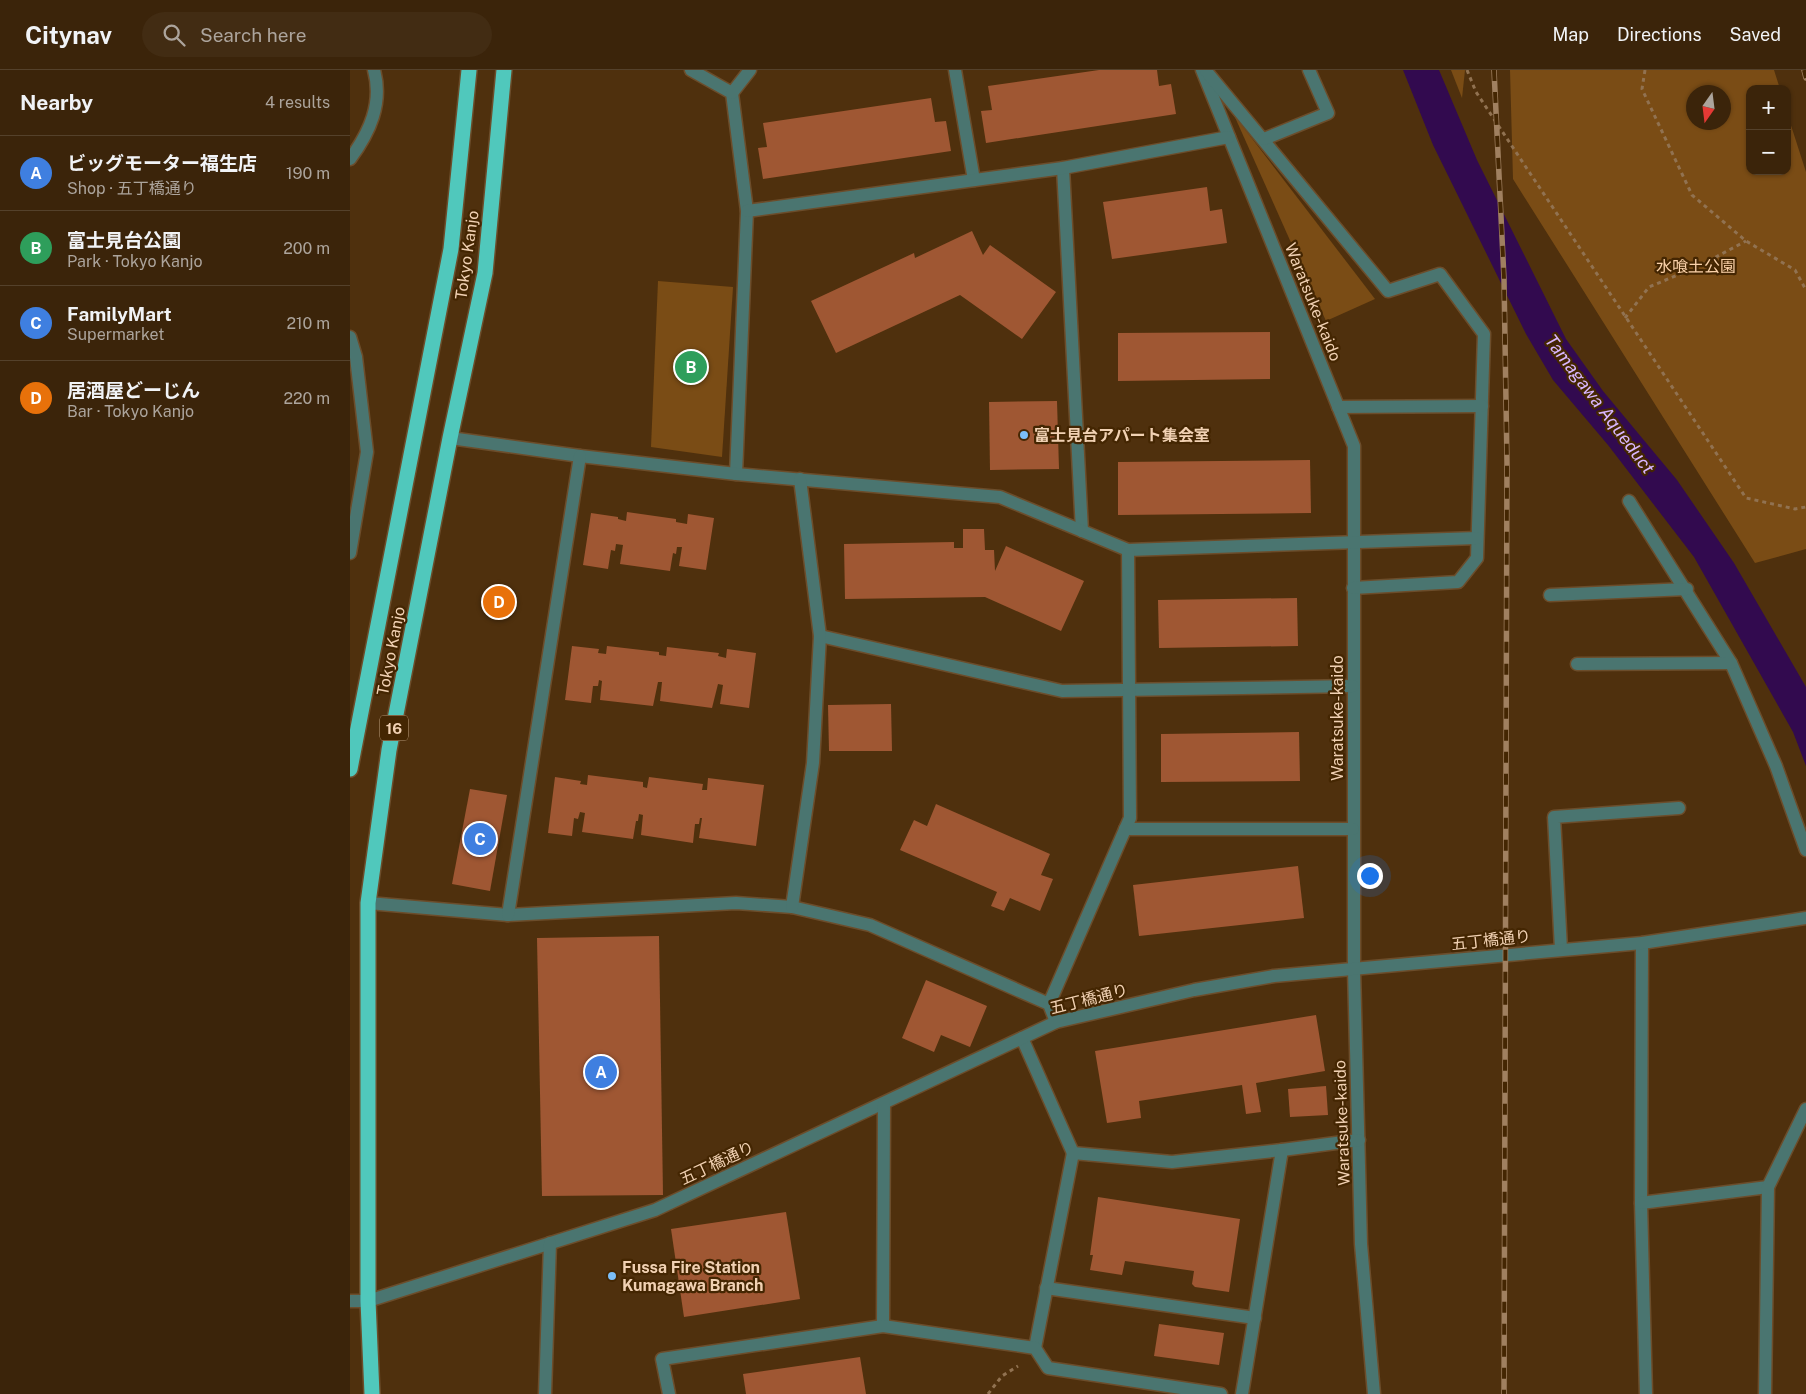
<!DOCTYPE html>
<meta charset="utf-8">
<style>
:root{--surface:#3b240a;--page:#422c13;--text:#f1f3f6;--muted:#aca49c;--line:#54412b;--accent:#d6ab8b}
body{margin:0;font-family:"Public Sans","Noto Sans JP",sans-serif;background:var(--page);color:var(--text)}
.controls{position:absolute;right:15px;top:15px;display:grid;overflow:hidden;border-radius:10px;box-shadow:0 1px 4px #0004}
.controls button{width:45px;height:45px;display:grid;place-items:center;padding:0;border:0;border-bottom:1px solid var(--line);background:var(--surface);color:var(--text);font:25px sans-serif}
.compass{position:absolute;left:1336px;top:15px;width:45px;height:45px;border-radius:50%;background:var(--surface);box-shadow:0 1px 4px #0004;rotate:194deg}
.you{position:absolute;left:1019px;top:805px;width:18px;height:18px;margin:-12px;border:4px solid #fff;border-radius:50%;background:#1a73e8;box-shadow:0 0 0 8px #1a73e833}
.badge{display:grid;place-items:center;width:32px;height:32px;border-radius:50%;background:var(--accent);color:#fff;font-size:16px;font-weight:700}
.pin{position:absolute;translate:-50% -50%;border:2px solid #fff;box-shadow:0 1px 5px #0006}
.list{margin:0;padding:0;list-style:none}
h2{display:flex;justify-content:space-between;align-items:center;height:65px;margin:0;padding:0 20px;font-size:21px}
h2 small{font-size:16px;font-weight:400;color:var(--muted)}
.list li{display:grid;grid-template-columns:32px 1fr auto;gap:15px;align-items:center;box-sizing:border-box;height:75px;padding:0 20px;border-top:1px solid var(--line)}
.list b{display:block;font-size:19px;white-space:nowrap}
.list p{margin:0;font-size:16px;white-space:nowrap;color:var(--muted)}
.list em{font-size:16px;font-style:normal;color:var(--muted)}
.icon{flex:none;width:28px;height:28px;fill:none;stroke:currentColor;stroke-width:2;stroke-linecap:round;stroke-linejoin:round}
.map{position:relative;flex:none;width:1456px;height:1324px;overflow:hidden}
header{display:flex;align-items:center;gap:30px;box-sizing:border-box;height:70px;padding:0 25px;background:var(--surface);border-bottom:1px solid var(--line)}
header strong{font-size:24px}
nav{display:flex;gap:28px;margin-inline-start:auto;font-size:18px}
.search{width:350px;height:45px;background:var(--page);display:flex;align-items:center;gap:12px;box-sizing:border-box;padding:0 18px;border-radius:28px;color:var(--muted);font-size:19px}
main{display:flex}
aside{flex:1;background:var(--surface)}
.map>svg:first-child{display:block}
</style>
<header>
<strong>Citynav</strong>
<div class="search"><svg class="icon" aria-label="search" viewBox="0 0 24 24"><circle cx="10" cy="10" r="6"/><path d="M15 15l6 6"/></svg>Search here</div>
<nav><a>Map</a><a>Directions</a><a>Saved</a></nav>
</header>
<main>
<aside>
<h2>Nearby<small>4 results</small></h2>
<ul class="list">
<li><span class="badge" style="background:#3f7fe0">A</span><div><b>ビッグモーター福生店</b><p>Shop · 五丁橋通り</p></div><em>190 m</em></li>
<li><span class="badge" style="background:#2e9e5b">B</span><div><b>富士見台公園</b><p>Park · Tokyo Kanjo</p></div><em>200 m</em></li>
<li><span class="badge" style="background:#3f7fe0">C</span><div><b>FamilyMart</b><p>Supermarket</p></div><em>210 m</em></li>
<li><span class="badge" style="background:#e8710a">D</span><div><b>居酒屋どーじん</b><p>Bar · Tokyo Kanjo</p></div><em>220 m</em></li>
</ul>
</aside>
<div class="map">
<svg width="1456" height="1324" viewBox="0 0 1456 1324">
<rect width="100%" height="100%" fill="#4f300d"/>
<g fill="#7a4c15" fill-rule="evenodd">
<polygon points="1101,0 1115,0 1112,28"/>
<path d="M1160,0h264l6,19h-30v82h37v-58l19,59v377l-51,14 -242,-384zM1374,22v30h-30v-30z"/>
<polygon points="884,45 1025,229 976,251"/>
<polygon points="308,211 383,217 372,387 301,377"/>
</g>
<polygon fill="#320a4f" points="1053,0 1089,0 1127,90 1216,269 1253,321 1327,410 1384,493 1456,617 1456,696 1443,662 1344,487 1258,375 1203,310 1176,264 1083,75"/>
<g fill="#9f5733">
<polygon points="749,0 807,0 809,16 821,14 826,44 636,73 631,41 642,40 638,16"/>
<polygon points="581,28 585,52 596,51 601,81 413,109 408,78 417,77 413,53"/>
<polygon points="857,117 860,141 872,139 877,173 762,189 753,132"/>
<polygon points="622,161 633,185 640,175 706,222 672,269 610,225 486,283 461,231 564,183 565,188"/>
<polygon points="920,262 920,309 768,311 768,263"/>
<polygon points="707,331 709,399 640,400 639,332"/>
<polygon points="960,390 961,443 768,445 768,392"/>
<polygon points="277,442 326,449 326,452 337,454 338,444 364,448 356,500 329,496 332,477 327,477 326,484 323,483 320,501 270,494 273,475 266,474 265,481 261,480 258,499 233,495 241,443 268,447 268,449 276,451"/>
<polygon points="613,459 634,459 635,480 644,480 645,501 656,476 734,511 711,561 635,527 495,529 494,474 604,472 604,478 613,478"/>
<polygon points="947,528 948,576 809,578 808,530"/>
<polygon points="222,576 249,579 248,583 256,584 257,576 309,582 309,585 316,586 317,577 369,583 368,586 376,588 377,579 406,583 399,638 370,634 373,615 368,614 362,638 310,631 312,612 308,612 303,636 250,630 252,611 249,610 248,616 243,616 241,633 215,630"/>
<polygon points="541,634 542,681 479,681 478,635"/>
<polygon points="949,662 950,711 811,712 811,664"/>
<polygon points="238,705 293,712 293,717 297,718 299,707 353,714 352,720 357,720 358,708 414,715 406,776 349,768 352,748 350,748 349,754 345,754 343,773 291,765 293,745 289,744 288,751 286,751 283,769 232,762 235,743 230,742 228,749 224,748 222,766 198,763 205,707 231,711 230,714 237,715"/>
<polygon points="120,719 157,725 140,821 102,814"/>
<polygon points="586,734 700,784 691,805 703,809 690,841 660,828 654,841 641,836 647,822 550,780 564,750 577,756"/>
<polygon points="948,796 954,848 789,866 783,815"/>
<polygon points="309,866 313,1125 192,1126 187,868"/>
<polygon points="576,910 637,936 620,977 591,965 584,982 552,968"/>
<polygon points="966,945 975,1001 906,1013 911,1042 896,1044 892,1015 789,1031 791,1048 757,1053 745,981"/>
<polygon points="976,1016 978,1045 940,1047 938,1019"/>
<polygon points="748,1127 890,1149 879,1222 845,1217 842,1214 844,1201 775,1191 772,1205 740,1200 743,1185 740,1185"/>
<polygon points="436,1142 450,1229 334,1247 321,1159"/>
<polygon points="809,1254 874,1263 869,1295 804,1286"/>
<polygon points="510,1287 516,1324 396,1324 393,1304"/>
</g>
<g fill="none" stroke-linecap="round" stroke-linejoin="round">
<g stroke="#6c4d2b" stroke-width="15">
<g id="minor">
<polyline points="341,0 382,23 397,141 386,404"/>
<polyline points="605,0 624,110"/>
<polyline points="852,0 1004,376 1004,900 1011,1174 1024,1324"/>
<polyline points="856,1 1038,221 1090,204 1134,264 1127,488 1108,512 1003,518"/>
<polyline points="382,23 400,0"/>
<polyline points="914,69 978,43 959,0"/>
<path d="M0,89c20,-27 33,-56 24,-89"/>
<polyline points="713,98 732,461"/>
<polyline points="397,141 713,98 879,67"/>
<polyline points="0,267 6,287 17,382 0,483"/>
<polyline points="988,337 1132,336"/>
<polyline points="100,368 230,386 386,404 650,427 778,480 1127,468"/>
<polyline points="1279,431 1381,593 1426,696 1456,780"/>
<polyline points="1200,525 1337,519"/>
<polyline points="470,566 712,621 1003,616"/>
<polyline points="1227,594 1381,593"/>
<polyline points="775,759 1003,759"/>
<polyline points="18,833 158,845 386,833 442,837 520,855 699,934 706,952"/>
<polyline points="442,837 463,693 470,566 450,409"/>
<polyline points="158,845 230,386"/>
<polyline points="1292,873 1291,1133 1296,1324"/>
<polyline points="1211,879 1204,747 1329,738"/>
<polyline points="699,934 780,748 778,480"/>
<polyline points="672,968 723,1083"/>
<polyline points="1291,1133 1418,1117"/>
<polyline points="696,1218 905,1248"/>
<polyline points="0,1231 18,1231 305,1140 706,952 844,920 924,906 1292,873 1456,848"/>
<polyline points="533,1256 534,1034"/>
<polyline points="685,1278 723,1083 822,1092 932,1080"/>
<polyline points="195,1324 200,1173"/>
<polyline points="319,1324 312,1289 533,1256 685,1278 698,1298 871,1324"/>
<polyline points="892,1324 932,1080 1009,1070"/>
<polyline points="1415,1324 1418,1117 1456,1039"/>
</g>
</g>
<g stroke="#6c4d2b" stroke-width="18">
<g id="highway">
<polyline points="0,699 101,179 119,0"/>
<polyline points="22,1324 18,1231 18,833 39,680 100,368 135,203 154,0"/>
</g>
</g>
<g stroke="#917251" stroke-width="3" stroke-dasharray="4 4" stroke-linecap="butt">
<polyline points="1117,0 1126,22 1396,428 1445,439 1456,437"/>
<polyline points="1295,0 1292,19 1342,125 1396,171 1445,200 1456,220"/>
<polyline points="1275,248 1299,217 1349,196 1396,171"/>
<polyline points="638,1324 652,1306 668,1296"/>
</g>
<use href="#minor" stroke="#4a7570" stroke-width="12"/>
<use href="#highway" stroke="#50c8bc" stroke-width="15"/>
<g stroke="#a08060" stroke-width="5.5">
<g id="rail">
<polyline points="1144,0 1154,209 1157,393 1154,1324"/>
<polyline points="1454,0 1456,8"/>
</g>
</g>
<use href="#rail" stroke="#442602" stroke-width="4" stroke-dasharray="11" stroke-linecap="butt"/>
</g>
<g fill="#7bbef8" stroke="#442602" stroke-width="2">
<circle cx="674" cy="365" r="5"/>
<circle cx="262" cy="1206" r="5"/>
</g>
<g text-anchor="middle" dominant-baseline="central" stroke-width="4.5" stroke-linejoin="round" paint-order="stroke">
<rect fill="#442602" stroke="#bd9e7e" stroke-width="1" x="30" y="645.5" width="28" height="25" rx="4"/>
<g font-size="15" font-weight="bold" fill="#f1d1b3">
<text x="44" y="658">16</text>
</g>
<g font-size="16" fill="#f1d1b3" stroke="#442602">
<text transform="translate(117 185) rotate(-82)">Tokyo Kanjo</text>
<text transform="translate(963 232) rotate(68)">Waratsuke-kaido</text>
<text transform="translate(41 581) rotate(-79)">Tokyo Kanjo</text>
<text transform="translate(987 648) rotate(-90)">Waratsuke-kaido</text>
<text transform="translate(1141 870) rotate(-6)">五丁橋通り</text>
<text transform="translate(739 929) rotate(-14)">五丁橋通り</text>
<text transform="translate(992 1053) rotate(-92)">Waratsuke-kaido</text>
<text transform="translate(367 1093) rotate(-25)">五丁橋通り</text>
</g>
<g font-size="16" fill="#fad1a9" stroke="#442602">
<text x="1346" y="196">水喰土公園</text>
</g>
<g font-size="16" font-weight="bold" fill="#f1d1b3" stroke="#442602" text-anchor="start">
<text x="684" y="365">富士見台アパート集会室</text>
<text x="272" y="1197">Fussa Fire Station<tspan x="272" dy="18">Kumagawa Branch</tspan></text>
</g>
<g font-size="18" font-style="italic" fill="#d8b6fe" stroke="#442602">
<text transform="translate(1250 334) rotate(53)">Tamagawa Aqueduct</text>
</g>
</g>
</svg>
<div class="controls">
<button>+</button>
<button>−</button>
</div>
<svg class="compass" viewBox="-18 -18 36 36"><path d="M0-13l5 13h-10z" fill="#e53935"/><path d="M0 13l5-13h-10z" fill="#aca49c"/></svg>
<div class="you"></div>
<div class="pin badge" style="left:251px;top:1002px;background:#3f7fe0">A</div>
<div class="pin badge" style="left:341px;top:297px;background:#2e9e5b">B</div>
<div class="pin badge" style="left:130px;top:769px;background:#3f7fe0">C</div>
<div class="pin badge" style="left:149px;top:532px;background:#e8710a">D</div>
</div>
</main>
